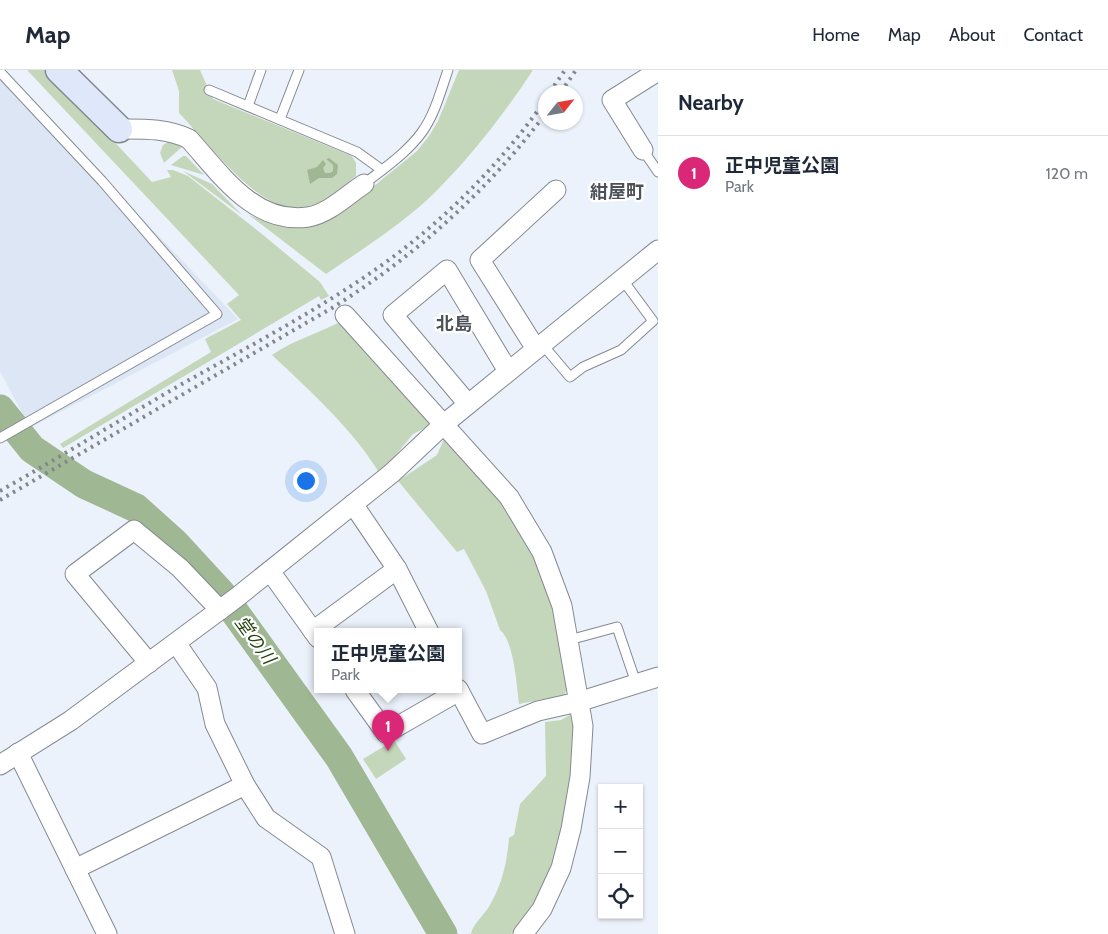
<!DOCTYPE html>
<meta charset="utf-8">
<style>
:root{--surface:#fff;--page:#f2f2f3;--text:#1f2937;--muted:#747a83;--line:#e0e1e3;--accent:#db2777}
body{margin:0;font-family:Cabin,"Noto Sans JP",sans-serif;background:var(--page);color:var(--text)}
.controls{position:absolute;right:15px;bottom:15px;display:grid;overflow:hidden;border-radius:0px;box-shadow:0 1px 4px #0004}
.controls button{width:45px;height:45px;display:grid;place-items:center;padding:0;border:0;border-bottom:1px solid var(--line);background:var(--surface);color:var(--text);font:25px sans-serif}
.compass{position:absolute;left:538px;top:15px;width:45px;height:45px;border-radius:50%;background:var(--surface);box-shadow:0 1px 4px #0004;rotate:59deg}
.you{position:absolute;left:305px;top:410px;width:18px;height:18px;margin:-12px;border:4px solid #fff;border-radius:50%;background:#1a73e8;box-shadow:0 0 0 8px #1a73e833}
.badge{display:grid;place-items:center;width:32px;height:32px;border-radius:50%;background:var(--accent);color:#fff;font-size:16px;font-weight:700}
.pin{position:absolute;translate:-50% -41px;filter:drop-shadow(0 1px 2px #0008)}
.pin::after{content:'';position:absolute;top:26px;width:18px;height:15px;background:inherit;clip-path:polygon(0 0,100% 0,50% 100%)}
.popup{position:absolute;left:314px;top:558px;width:148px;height:65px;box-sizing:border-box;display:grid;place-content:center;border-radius:0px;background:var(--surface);filter:drop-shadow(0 1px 4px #0005);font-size:16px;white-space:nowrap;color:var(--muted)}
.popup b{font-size:19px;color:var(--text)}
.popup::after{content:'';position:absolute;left:50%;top:100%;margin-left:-10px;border:10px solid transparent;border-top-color:var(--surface)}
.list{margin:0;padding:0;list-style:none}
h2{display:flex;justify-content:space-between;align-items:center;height:65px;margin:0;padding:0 20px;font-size:21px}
h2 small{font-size:16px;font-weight:400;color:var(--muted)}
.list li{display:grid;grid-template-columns:32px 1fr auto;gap:15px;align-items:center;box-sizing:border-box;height:75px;padding:0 20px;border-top:1px solid var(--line)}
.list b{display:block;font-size:19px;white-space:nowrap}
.list p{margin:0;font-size:16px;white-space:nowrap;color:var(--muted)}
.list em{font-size:16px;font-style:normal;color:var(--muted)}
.icon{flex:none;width:28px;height:28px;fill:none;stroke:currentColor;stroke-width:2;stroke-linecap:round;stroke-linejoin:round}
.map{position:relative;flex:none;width:658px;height:864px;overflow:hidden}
header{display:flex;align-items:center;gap:30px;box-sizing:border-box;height:70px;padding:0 25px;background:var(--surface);border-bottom:1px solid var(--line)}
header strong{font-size:24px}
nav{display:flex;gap:28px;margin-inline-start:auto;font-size:18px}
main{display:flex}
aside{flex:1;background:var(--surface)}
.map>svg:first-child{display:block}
</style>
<header>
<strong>Map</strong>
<nav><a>Home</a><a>Map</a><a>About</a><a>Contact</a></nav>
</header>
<main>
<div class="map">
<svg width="658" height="864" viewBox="0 0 658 864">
<rect width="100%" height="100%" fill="#ecf2fb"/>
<polygon fill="#dde6f5" points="0,0 238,249 30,358 0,301"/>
<g fill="#c5d7ba">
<polygon points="27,0 47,0 152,112 171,107 167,100 173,100 188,106 262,164 320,212 329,226 321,230 319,226 63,378 60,374 211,282 205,269 241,250 227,234 239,225"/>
<path d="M172,0h28l13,29 139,57 4,7v13c-15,12 -38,34 -60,33 -40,-1 -90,-68 -117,-96v-22z"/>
<path d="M459,0h74c-30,46 -66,92 -106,130 -31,28 -67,51 -101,74l-77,-59 20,8 17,2 82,-34 49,-40 12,-15 9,-15z"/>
<polygon points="168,72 183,76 164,93 160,83 163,75"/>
<polygon points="183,86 186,86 204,105 171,95"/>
<polygon points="183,101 212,114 242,145"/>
<path d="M344,250l89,104 -20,10 -33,40c-28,-46 -69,-82 -108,-119 21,-15 48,-22 72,-35z"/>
<path d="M444,369l69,73 42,89 18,87 -7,2 -1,5 -46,9c-2,-17 -5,-63 -19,-74l-14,-39 -22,-42 -7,3 -59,-71 39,-26z"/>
<path d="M575,642l4,30 -18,109 -28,60 -22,23h-40c1,-9 14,-20 19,-29 12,-21 17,-42 19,-67l5,-3 6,-31 26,-28 -1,-54 16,-2z"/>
<polygon points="391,665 406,689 376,709 363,689 388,674 385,668"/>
</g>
<polygon fill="#a0b793" points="329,88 338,95 337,104 332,108 319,108 310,114 307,100 317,97 323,90 326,94 323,98 325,103 330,103 333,101 333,95 326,89"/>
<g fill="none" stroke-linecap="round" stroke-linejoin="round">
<polyline stroke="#a0b793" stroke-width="29" points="0,339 32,379 84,414 136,438 175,473 221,523 339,687 443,864"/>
<g stroke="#858991" stroke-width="11">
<g id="lane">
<polyline points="0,2 102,111 217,244 0,368"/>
<polyline points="209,20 357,82 382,100"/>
<polyline points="248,36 261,0"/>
<polyline points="280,49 299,0"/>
<polyline points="643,80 658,102"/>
<path d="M364,114c19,-15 44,-32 58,-52 13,-18 19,-42 26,-62"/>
<polyline points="542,274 570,307 583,297 621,280 653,251 622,209"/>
<polyline points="569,570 617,557 636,613"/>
</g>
</g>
<g stroke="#858991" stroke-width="21">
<g id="street">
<path d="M119,59c24,0 48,-1 70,10 31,34 65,86 119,78 20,-3 39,-22 56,-33"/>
<polyline points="643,80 612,30 658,1"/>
<polyline points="345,245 509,427 542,482 562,536 583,656 580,707 571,759 561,798 542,839 523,864"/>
<polyline points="536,279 480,190 556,120"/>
<polyline points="468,334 393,245 447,200 508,301"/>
<polyline points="353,434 397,499 429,562"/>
<polyline points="270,501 318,568"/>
<polyline points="313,561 397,499"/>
<polyline points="176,573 207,618 215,654 245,715 266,748 321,787 345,864"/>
<polyline points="149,593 75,504 134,460 180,498 220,540"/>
<polyline points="458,619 482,664 538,641 578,632 658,607"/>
<polyline points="355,620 386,663 459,621"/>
<polyline points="18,683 107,864"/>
<polyline points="0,695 70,651 236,528 392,403 444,354 658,180"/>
<polyline points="75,799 245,715"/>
</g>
</g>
<g stroke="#858991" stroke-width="29">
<polyline id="secondary" points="59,0 119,59"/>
</g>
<use href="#lane" stroke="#fff" stroke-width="9"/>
<use href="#street" stroke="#fff" stroke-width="19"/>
<use href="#secondary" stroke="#dee8fa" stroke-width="26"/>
<g stroke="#83878d" stroke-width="4" stroke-dasharray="2.5 5" stroke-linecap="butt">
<polyline points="550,22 565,0"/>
<polyline points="561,22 576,0"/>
<path d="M0,421c64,-36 126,-75 189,-111 61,-34 123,-67 180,-106 68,-46 130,-107 177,-175"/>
<path d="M0,430l332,-192c83,-52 155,-116 214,-195"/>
</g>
</g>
<g text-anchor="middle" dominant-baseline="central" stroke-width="4.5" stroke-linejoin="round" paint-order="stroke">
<g font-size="18" font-weight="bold" fill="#4d5159" stroke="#fff">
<text x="617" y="122">紺屋町</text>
<text x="454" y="254">北島</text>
</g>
<g font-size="18" font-style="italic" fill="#284610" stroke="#fff">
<text transform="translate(255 570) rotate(54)">堂の川</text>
</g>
</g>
</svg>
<div class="controls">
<button>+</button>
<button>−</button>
<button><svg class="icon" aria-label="locate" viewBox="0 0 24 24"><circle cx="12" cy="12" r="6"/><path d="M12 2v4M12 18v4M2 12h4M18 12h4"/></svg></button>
</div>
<svg class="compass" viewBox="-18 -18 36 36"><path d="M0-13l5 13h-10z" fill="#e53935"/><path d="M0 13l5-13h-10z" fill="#747a83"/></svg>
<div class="you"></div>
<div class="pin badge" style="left:388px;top:681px">1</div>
<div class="popup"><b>正中児童公園</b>Park</div>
</div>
<aside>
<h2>Nearby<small></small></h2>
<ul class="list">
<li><span class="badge">1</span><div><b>正中児童公園</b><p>Park</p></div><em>120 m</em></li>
</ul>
</aside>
</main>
